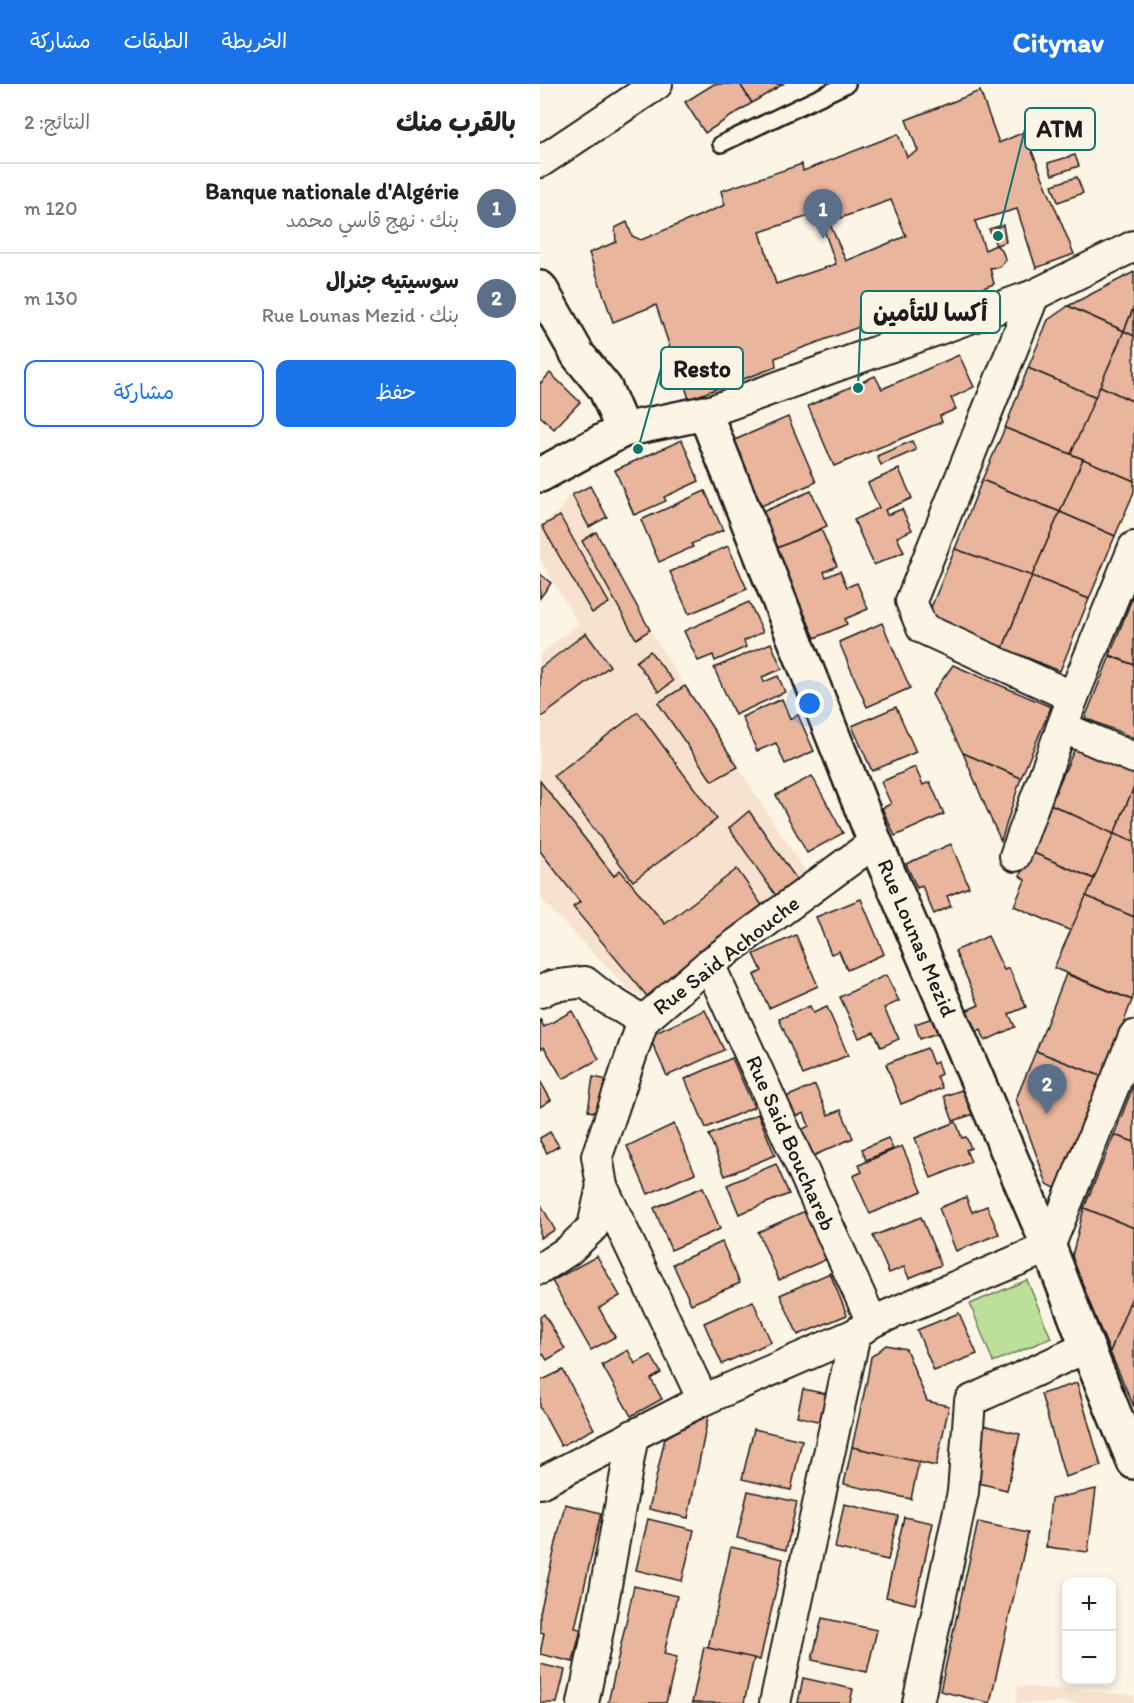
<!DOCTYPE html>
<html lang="ar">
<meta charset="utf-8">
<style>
:root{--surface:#fff;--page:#f6f6f6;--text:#222;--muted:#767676;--line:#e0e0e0;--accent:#1a73e8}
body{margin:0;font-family:Itim,"Playpen Sans Arabic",sans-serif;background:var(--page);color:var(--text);direction:rtl}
.controls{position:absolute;right:18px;bottom:18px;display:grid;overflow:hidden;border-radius:12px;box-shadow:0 3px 9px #0003}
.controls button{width:54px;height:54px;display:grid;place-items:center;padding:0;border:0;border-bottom:2px solid var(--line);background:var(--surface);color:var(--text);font:30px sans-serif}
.you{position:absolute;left:270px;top:620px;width:21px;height:21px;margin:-15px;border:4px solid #fff;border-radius:50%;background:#1a73e8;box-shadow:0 0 0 9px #1a73e833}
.badge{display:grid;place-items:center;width:39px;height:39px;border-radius:50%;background:var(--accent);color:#fff;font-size:20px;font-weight:700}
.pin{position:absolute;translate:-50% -50px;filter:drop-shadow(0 2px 3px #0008)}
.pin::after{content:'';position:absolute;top:32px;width:21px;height:18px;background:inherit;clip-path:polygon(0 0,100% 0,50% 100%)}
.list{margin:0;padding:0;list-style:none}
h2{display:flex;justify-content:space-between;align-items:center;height:78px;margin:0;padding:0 24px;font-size:26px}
h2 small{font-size:20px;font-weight:400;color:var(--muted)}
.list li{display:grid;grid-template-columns:39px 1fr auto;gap:18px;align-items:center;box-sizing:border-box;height:90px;padding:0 24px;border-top:2px solid var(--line)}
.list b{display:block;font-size:22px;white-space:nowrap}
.list p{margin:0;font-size:20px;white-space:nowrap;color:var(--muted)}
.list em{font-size:20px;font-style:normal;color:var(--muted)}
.actions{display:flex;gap:12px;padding:18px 24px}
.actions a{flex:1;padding:14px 0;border:2px solid var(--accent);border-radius:12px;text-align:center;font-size:21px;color:var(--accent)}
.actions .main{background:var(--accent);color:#fff}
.map{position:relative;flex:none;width:594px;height:1619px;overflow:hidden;direction:ltr}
header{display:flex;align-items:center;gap:36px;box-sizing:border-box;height:84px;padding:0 30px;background:var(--accent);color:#fff}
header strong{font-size:28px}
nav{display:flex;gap:33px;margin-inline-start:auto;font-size:21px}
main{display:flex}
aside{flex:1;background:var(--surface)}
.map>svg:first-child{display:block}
</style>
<header>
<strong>Citynav</strong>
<nav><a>الخريطة</a><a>الطبقات</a><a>مشاركة</a></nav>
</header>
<main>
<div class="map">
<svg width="594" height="1619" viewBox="0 0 594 1619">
<rect width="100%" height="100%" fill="#fcf5e5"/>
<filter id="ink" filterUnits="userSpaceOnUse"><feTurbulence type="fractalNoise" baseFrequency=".0167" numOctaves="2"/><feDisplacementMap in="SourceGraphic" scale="12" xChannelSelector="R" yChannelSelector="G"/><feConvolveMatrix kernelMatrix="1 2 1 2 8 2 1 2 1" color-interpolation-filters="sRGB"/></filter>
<g filter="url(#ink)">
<g fill="#f6e2cf">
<polygon points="32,406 118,560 269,793 111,917 89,906 6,821 0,812 0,571 38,540 0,475 0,440 3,439 19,427"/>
<polygon points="478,1602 594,1611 594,1619 476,1619"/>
</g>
<polygon fill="#bce09a" stroke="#6c7e5b" stroke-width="1.5" points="487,1196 511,1254 453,1278 430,1220"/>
<g fill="#e9b59c" stroke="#1c1c1c" stroke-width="1.5" fill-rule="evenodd">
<polygon points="174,0 200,0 212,19 165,49 145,18"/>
<polygon points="200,0 243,0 212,19"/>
<path d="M440,7l19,52 25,-11 50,122 -38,14 -19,-59 -42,12 10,29 11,-5 6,6 4,9 -6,7 -10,1 4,16 -134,48 -1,-5 -84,31 1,9 -87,32 -6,-19 -7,7 -8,1 -8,-4 1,-10 8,-4 8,-1 -21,-64 -43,17 -24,-69 27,-11 -1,-14 12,-6 5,14 9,4 84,-35 -4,-14 81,-27 1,7 95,-37 9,23 11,-6 -12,-31zM351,116l15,36 -60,25 -17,-39zM278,129l18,51 -60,20 -16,-52z"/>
<polygon points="535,71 539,82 512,91 508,79"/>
<polygon points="537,93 543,109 518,118 512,101"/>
<polygon points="463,141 466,158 456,161 449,145"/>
<polygon points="594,188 594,222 584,247 528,222"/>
<polygon points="528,222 584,247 556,313 488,284 508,236"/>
<polygon points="594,223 594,252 584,247"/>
<polygon points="584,247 594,252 594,318 560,302"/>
<polygon points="419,271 434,303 411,314 416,325 400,332 402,338 294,382 268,322 335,292 342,305"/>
<polygon points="488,284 556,313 531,370 465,344"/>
<polygon points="10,289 40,318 14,345 0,332 0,298 1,299"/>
<polygon points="560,302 594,318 594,397 531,370"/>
<polygon points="248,333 276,398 219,423 190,358"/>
<polygon points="465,344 543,375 520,428 442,396"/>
<polygon points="142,356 159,397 124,413 126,417 94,431 75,386"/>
<polygon points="372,357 376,366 341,381 337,372"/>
<polygon points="543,375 594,397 594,408 575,452 520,428"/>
<polygon points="359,385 372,414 345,426 347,431 362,425 372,446 357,453 364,468 334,481 314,436 339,424 328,399"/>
<polygon points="442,396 520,428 492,492 415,465"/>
<polygon points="50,402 67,433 49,443 32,411"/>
<polygon points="165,407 183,446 151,460 153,463 119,478 101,436"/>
<polygon points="271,407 287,442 236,465 220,429"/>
<polygon points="520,428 575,452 549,515 492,492"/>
<polygon points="20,432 69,519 52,529 2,442"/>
<polygon points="281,445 297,482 284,488 286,493 300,487 307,503 317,499 328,525 305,535 307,540 275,554 252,502 245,505 228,468"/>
<polygon points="56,448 110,546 96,555 42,457"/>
<polygon points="188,462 207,505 149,530 130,488"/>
<polygon points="415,465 492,492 463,564 388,531"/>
<polygon points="0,490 11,499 0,514"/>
<polygon points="492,492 549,515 520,587 463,564"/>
<polygon points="594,509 594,581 570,571"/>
<polygon points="209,518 223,548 204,557 206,563 175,577 173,571 158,577 144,547"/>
<polygon points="342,539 370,604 327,623 299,558"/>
<polygon points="46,549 70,582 0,634 0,584"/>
<polygon points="231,559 242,585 222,593 224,598 238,592 245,608 195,631 174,584"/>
<polygon points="110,567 133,597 119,608 96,578"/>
<polygon points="570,572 594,581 594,654 545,634"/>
<polygon points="413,581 511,623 481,694 423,669 392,610"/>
<polygon points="145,602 198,683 172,697 118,619"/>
<polygon points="242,615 250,635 258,631 274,667 245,680 236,659 217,667 202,633"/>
<polygon points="356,623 376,668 332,687 312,642"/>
<polygon points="98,628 177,735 93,797 14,692"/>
<polygon points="536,662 594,688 594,703 574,750 510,720"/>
<polygon points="423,669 481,694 461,757 450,733"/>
<polygon points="375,683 383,701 390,698 404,730 355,752 342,724 351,720 341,698"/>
<polygon points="272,692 303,749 267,769 236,711"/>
<polygon points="0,697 74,792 80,786 125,840 197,785 226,827 111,917 33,823 40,818 0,767"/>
<polygon points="594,703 594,758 574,750"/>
<polygon points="510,720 574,750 554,795 489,767"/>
<polygon points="209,727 260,800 239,816 189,744"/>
<polygon points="574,750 594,758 594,833 546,812"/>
<polygon points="411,760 429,803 407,812 411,822 394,830 382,802 377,804 366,780"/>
<polygon points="489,767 554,795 531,847 474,822 485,796 480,792"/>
<polygon points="546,812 594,833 594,910 592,916 514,884"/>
<polygon points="321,815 344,870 307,886 299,867 291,870 276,833"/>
<polygon points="256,851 278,902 229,924 214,891 222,887 214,870"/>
<polygon points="448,852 464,886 469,884 486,923 469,930 475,943 445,957 441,946 432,950 423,928 439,921 415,867"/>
<polygon points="526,890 592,916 563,993 496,967"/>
<polygon points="346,891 359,917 344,924 359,955 341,963 334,948 319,954 300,913"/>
<polygon points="270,922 273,929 287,923 308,971 263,991 239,935"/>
<polygon points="165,926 184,966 127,992 109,952"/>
<polygon points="32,927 59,975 23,995 4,963 0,965 0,935 4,943"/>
<polygon points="401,931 406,946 380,955 375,940"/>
<polygon points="387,964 393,980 397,978 401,990 397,992 402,1004 361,1020 346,980"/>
<polygon points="496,967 563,993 519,1106 507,1100 476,1015"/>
<polygon points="192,974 214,1023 166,1044 145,995"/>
<polygon points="53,993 73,997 68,1030 48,1027"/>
<polygon points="0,997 11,1016 0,1023"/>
<polygon points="594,1000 594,1058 574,1051"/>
<polygon points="275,1001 288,1031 301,1026 313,1054 273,1072 261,1046 269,1042 264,1029 255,1033 246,1013"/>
<polygon points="428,1004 437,1029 413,1037 404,1012"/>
<polygon points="218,1030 235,1071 185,1092 169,1051"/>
<polygon points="416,1038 422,1054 426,1053 431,1064 426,1066 431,1078 391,1094 375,1054"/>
<polygon points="134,1040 155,1089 108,1110 87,1062"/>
<polygon points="10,1048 19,1062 7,1069 0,1057 0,1054"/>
<polygon points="574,1051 594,1058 594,1144 544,1124"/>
<polygon points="348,1054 353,1065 326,1076 322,1065"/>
<polygon points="362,1062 382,1107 330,1130 313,1092 322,1088 319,1081"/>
<polygon points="236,1080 249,1110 199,1130 187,1101"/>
<polygon points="163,1103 180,1145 131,1166 114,1124"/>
<polygon points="426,1113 432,1128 447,1122 459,1150 416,1167 399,1124"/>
<polygon points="0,1119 15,1146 0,1154"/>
<polygon points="544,1124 594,1144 594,1208 570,1268 535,1185 532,1172"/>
<polygon points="265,1127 287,1175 239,1196 218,1148"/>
<polygon points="381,1133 401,1181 369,1194 364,1183 349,1189 333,1152"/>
<polygon points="182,1158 200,1199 151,1220 133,1180"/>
<polygon points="57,1172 80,1212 59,1224 75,1253 51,1266 12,1197"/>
<polygon points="290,1189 307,1231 258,1251 240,1211"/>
<polygon points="213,1217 231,1258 182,1280 164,1239"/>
<polygon points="589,1220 594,1221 594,1323 570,1268"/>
<polygon points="419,1229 437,1270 394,1287 377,1246"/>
<polygon points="4,1230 25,1265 7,1276 3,1270 0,1272 0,1233"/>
<polygon points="346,1261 366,1265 387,1317 409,1322 396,1382 312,1363 327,1296 331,1273"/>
<polygon points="88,1266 95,1280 111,1271 121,1289 111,1295 122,1315 91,1332 62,1281"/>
<polygon points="23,1286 54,1345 21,1362 0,1323 0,1297"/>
<polygon points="537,1299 561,1382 525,1393 501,1310"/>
<polygon points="263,1305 287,1310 281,1338 257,1332"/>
<polygon points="169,1328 148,1434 109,1425 125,1354"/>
<polygon points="443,1341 480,1350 467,1406 430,1397"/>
<polygon points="214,1345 262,1356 251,1406 202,1395"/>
<polygon points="312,1363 379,1378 371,1415 304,1400"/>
<polygon points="556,1405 548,1468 506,1463 511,1415"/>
<polygon points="208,1407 257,1418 246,1466 197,1454"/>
<polygon points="25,1420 61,1429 35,1544 41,1545 33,1578 0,1570 4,1549 0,1548 0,1529"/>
<polygon points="304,1420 358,1432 348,1476 295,1464"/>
<polygon points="364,1433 393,1439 375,1520 346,1513"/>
<polygon points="108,1435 154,1446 142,1497 96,1486"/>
<polygon points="438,1438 488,1449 450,1619 400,1607"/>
<polygon points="191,1463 243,1475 220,1576 168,1564"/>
<polygon points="94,1502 137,1512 124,1570 137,1573 126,1619 68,1619"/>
<polygon points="282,1534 337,1546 327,1588 272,1576"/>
<polygon points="164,1563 214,1574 204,1619 152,1619"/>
<polygon points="0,1580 25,1586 17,1619 0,1619"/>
<polygon points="263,1594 313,1605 310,1619 258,1619"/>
</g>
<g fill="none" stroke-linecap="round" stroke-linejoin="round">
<g stroke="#1c1c1c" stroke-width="20">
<polyline id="service" points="181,60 307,0"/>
</g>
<g stroke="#1c1c1c" stroke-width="34">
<g id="minor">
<polyline points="0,78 117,0"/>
<polyline points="494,211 371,517 382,544 533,613"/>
<polyline points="165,329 494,211 594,162"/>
<polyline points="522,643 594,674"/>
<polyline points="475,772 533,613 594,463"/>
<polyline points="169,880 332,1238"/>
<polyline points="0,908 12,902 45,898 64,913 103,937 169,880 335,758"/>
<polyline points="103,937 57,1072 62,1102 163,1316"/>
<polyline points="0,1185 29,1166 53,1143 62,1102"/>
<polyline points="0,1399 163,1316 315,1250 332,1238 509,1163 594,952"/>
<polyline points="43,1619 58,1546 93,1351"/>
<polyline points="235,1619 315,1250"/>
<polyline points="378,1619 423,1408 430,1317 547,1263"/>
</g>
</g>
<g stroke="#1c1c1c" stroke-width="38">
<g id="tertiary">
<polyline points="0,204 38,271 65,304 83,346"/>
<polyline points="0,391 83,346 165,329 335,758 509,1163 547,1263 594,1378"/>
</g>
</g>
<use href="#service" stroke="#fcf5e5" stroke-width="15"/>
<use href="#minor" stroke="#fcf5e5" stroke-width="30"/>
<use href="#tertiary" stroke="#fcf5e5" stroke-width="33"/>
</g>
</g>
<g text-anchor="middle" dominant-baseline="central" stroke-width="5" stroke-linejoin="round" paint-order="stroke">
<g font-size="22" fill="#1c1c1c" stroke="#fcf5e5">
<text transform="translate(377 854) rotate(67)">Rue Lounas Mezid</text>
<text transform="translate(186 871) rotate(-38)">Rue Said Achouche</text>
<text transform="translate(251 1059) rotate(66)">Rue Said Bouchareb</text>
</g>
</g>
<path fill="none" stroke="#0f766e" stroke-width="2" d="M458 152L485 45M318 304L321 228M98 365L121 284"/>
<g fill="#0f766e" stroke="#fcf5e5" stroke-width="2">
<circle cx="458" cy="152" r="6"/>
<circle cx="318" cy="304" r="6"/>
<circle cx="98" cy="365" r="6"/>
</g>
<g fill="#fcf5e5" stroke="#0f766e" stroke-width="2">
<rect x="485" y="24" width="70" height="42" rx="6"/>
<rect x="321" y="207" width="139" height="42" rx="6"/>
<rect x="121" y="263" width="82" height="42" rx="6"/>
</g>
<g font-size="24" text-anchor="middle" font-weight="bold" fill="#1c1c1c">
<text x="520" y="53">ATM</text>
<text x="390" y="237">أكسا للتأمين</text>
<text x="162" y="293">Resto</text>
</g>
</svg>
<div class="controls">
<button>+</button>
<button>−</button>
</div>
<div class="you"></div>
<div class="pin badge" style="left:283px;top:155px;background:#5c6f8a">1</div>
<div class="pin badge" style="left:507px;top:1030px;background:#5c6f8a">2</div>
</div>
<aside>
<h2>بالقرب منك<small>النتائج: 2</small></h2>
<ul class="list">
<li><span class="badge" style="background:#5c6f8a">1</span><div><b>Banque nationale d'Algérie</b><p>بنك · نهج قاسي محمد</p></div><em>120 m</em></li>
<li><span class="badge" style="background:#5c6f8a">2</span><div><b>سوسيتيه جنرال</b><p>بنك · Rue Lounas Mezid</p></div><em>130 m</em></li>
</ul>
<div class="actions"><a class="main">حفظ</a><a>مشاركة</a></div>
</aside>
</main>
